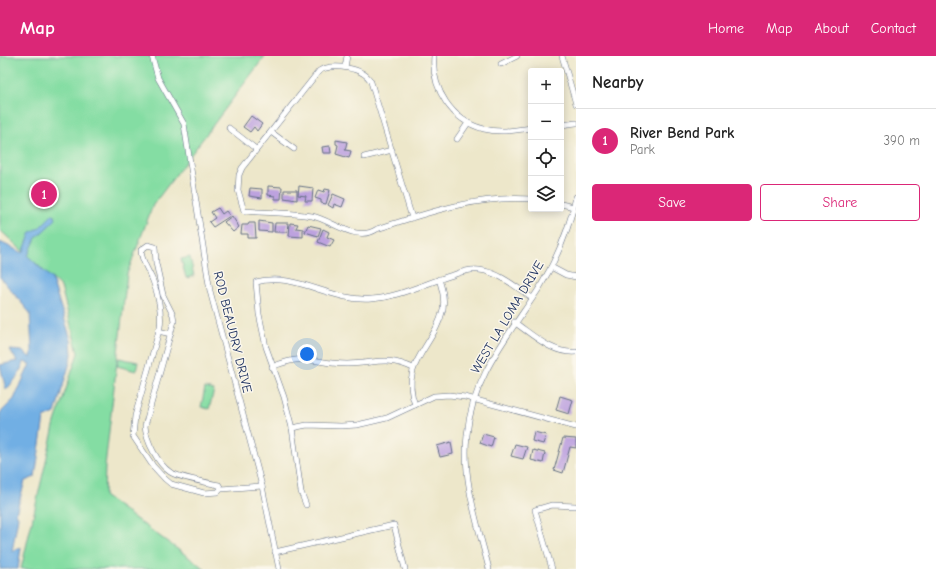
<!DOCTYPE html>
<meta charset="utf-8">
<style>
:root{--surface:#fff;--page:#f6f6f6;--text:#222;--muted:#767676;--line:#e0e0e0;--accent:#db2777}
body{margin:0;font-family:"Comic Neue",sans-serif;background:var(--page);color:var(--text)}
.controls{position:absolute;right:12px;top:12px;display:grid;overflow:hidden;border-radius:4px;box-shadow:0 2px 10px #0003}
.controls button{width:36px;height:36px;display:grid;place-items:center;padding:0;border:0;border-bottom:1px solid var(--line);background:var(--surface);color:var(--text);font:20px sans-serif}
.you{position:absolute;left:307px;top:298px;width:14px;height:14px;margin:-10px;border:3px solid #fff;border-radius:50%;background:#1a73e8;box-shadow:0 0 0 6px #1a73e833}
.badge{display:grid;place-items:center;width:26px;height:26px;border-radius:50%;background:var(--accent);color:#fff;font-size:13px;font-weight:700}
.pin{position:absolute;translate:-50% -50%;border:2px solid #fff;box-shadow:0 1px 4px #0006}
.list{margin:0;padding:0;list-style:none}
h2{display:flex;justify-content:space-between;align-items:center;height:52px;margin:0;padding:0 16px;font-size:17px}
h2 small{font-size:13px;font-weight:400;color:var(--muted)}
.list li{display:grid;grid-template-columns:26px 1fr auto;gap:12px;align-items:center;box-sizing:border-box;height:64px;padding:0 16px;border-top:1px solid var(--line)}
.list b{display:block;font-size:15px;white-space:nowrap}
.list p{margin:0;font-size:13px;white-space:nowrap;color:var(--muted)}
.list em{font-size:13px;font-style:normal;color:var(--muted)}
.actions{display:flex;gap:8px;padding:12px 16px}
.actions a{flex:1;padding:9px 0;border:1px solid var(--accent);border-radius:4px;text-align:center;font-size:14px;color:var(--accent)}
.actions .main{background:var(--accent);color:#fff}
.icon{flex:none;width:22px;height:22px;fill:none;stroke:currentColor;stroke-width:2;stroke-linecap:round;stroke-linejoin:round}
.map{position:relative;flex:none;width:576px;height:513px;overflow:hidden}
header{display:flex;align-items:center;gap:24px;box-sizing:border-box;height:56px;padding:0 20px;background:var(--accent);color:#fff}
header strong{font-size:19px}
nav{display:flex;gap:22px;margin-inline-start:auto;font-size:14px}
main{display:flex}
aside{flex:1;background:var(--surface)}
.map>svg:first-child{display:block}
</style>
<header>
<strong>Map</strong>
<nav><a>Home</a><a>Map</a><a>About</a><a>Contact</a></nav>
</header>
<main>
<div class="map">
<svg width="576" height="513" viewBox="0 0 576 513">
<rect width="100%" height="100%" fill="#fbf7ec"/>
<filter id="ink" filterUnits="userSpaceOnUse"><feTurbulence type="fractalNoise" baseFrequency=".025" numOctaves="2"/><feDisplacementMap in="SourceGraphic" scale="8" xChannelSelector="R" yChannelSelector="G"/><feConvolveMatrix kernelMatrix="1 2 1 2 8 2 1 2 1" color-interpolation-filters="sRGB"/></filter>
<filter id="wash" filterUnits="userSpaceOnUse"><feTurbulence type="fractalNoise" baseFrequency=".012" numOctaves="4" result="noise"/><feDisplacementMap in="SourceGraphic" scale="16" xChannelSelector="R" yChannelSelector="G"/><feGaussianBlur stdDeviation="0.9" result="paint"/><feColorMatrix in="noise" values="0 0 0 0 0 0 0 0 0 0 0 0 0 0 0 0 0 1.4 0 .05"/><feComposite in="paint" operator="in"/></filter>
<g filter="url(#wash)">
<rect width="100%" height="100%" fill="#ede7ca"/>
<g fill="#84dda3" stroke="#508680">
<polygon points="0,0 265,0 153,149 127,218 105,410 104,440 205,513 21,513 55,366 78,297 61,231 0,174"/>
<polygon points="190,201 194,220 186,222 181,203"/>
<polygon points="119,302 138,306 136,315 117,310"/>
<polygon points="205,332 214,334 209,353 201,351"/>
</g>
<polygon fill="#71afe4" stroke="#466fa1" points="53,158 56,163 36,182 28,200 52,223 71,284 72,299 55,357 44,362 35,421 25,425 16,457 18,461 12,496 21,491 18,513 0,513 0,357 14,343 30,308 24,306 18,320 6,334 0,309 17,305 10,294 22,295 31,302 32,294 30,257 0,221 0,186 23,197 31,176 39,172"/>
<g id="blocks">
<g fill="#bda2df">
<polygon points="251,60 262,68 257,75 254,71 250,76 243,71"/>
<polygon points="336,84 347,86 345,94 351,95 349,102 336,98 338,89 336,88"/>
<polygon points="330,90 331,97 323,97 322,91"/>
<polygon points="268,130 282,131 281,143 275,143 275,140 268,139"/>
<polygon points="299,130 313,132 312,145 305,145 306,140 298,139"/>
<polygon points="250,132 262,133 262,142 249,140"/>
<polygon points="325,133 330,134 326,148 321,147 321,144 315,142 318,134 324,136"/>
<polygon points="284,134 297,134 297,144 284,142"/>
<polygon points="333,138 345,143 342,151 334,148 333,152 328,149"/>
<polygon points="218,152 222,158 226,155 230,160 213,171 209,166 215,162 211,156"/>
<polygon points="232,160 239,171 233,176 224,166"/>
<polygon points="259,165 272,167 272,176 259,175"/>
<polygon points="249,167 255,167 256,182 248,182 248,178 241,178 242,169 248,169"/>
<polygon points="275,167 288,167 287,176 274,176"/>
<polygon points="290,167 298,168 296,172 303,173 303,181 289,180"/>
<polygon points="308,169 321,172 318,180 305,176"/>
<polygon points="323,173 329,176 327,181 334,184 330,191 318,186"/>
<polygon points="560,340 573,344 569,358 556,354"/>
<polygon points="534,376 546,379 543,388 532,385"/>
<polygon points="483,378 494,381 491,391 480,387"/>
<polygon points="563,382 576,383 576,392 570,391 563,417 554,414"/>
<polygon points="451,386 453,398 440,401 437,390"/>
<polygon points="515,388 527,391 523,403 511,400"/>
<polygon points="533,394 545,397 543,407 531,404"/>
</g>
</g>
</g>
<g filter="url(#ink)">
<use href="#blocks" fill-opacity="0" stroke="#646f84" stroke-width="1"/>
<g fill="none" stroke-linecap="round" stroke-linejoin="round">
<g stroke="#646f84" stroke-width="6">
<g id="minor">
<polyline points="152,0 158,22 184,68 210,235 262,430 279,513"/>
<path d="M434,0c-3,33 18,65 50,73 16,4 32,1 47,-1"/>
<polyline points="562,0 576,48"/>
<polyline points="501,8 517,0"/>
<polyline points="345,11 347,0"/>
<polyline points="561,69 576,67"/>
<polyline points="229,72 256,93"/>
<polyline points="271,76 294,93"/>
<polyline points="457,83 468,67"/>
<polyline points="364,101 392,94"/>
<polyline points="561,148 574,151"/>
<path d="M412,162l-41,-136c-7,-15 -39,-19 -52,-11l-77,97 -3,7 -1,15 6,21c22,2 46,1 68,5 20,4 44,27 65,13 50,-16 100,-34 154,-30"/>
<polyline points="551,211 566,219 576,221"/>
<path d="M514,266c19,13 38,32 62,30"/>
<polyline points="158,275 171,278"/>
<path d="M272,311c36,-15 41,-3 75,-3 27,0 39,-9 66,4"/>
<path d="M415,349c-16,-43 20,-58 28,-96 2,-11 -1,-20 -4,-30"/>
<polyline points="292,372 307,369 341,370 357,369 387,362 434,340 449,339 465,341 576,371"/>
<path d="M221,433l-2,-4c-10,-2 -42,-8 -49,-13 -12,-8 -24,-31 -25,-46l29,-105 -1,-6 -10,-20 -7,-32 -1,-16 -7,-2 -7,5c0,11 8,21 12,31 5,13 9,32 7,46l-25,89 -2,20 20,30 12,13 6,5 33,9 14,-1 3,-3 41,-3"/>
<path d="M306,449l-5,-13 -9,-64 -8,-31 -18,-50 -7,-33 -3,-32c39,-11 75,20 115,17 28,-2 55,-16 82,-24 8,-3 17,-6 26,-5 20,2 37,17 53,28"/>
<polyline points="275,496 394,469 405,513"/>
<path d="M489,513c-11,-44 -27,-89 -22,-134 5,-59 43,-101 73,-148 17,-28 29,-58 36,-90"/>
<polyline points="552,513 535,454 552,449 576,450"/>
</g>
</g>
<use href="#minor" stroke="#fff" stroke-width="5"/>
</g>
</g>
<g text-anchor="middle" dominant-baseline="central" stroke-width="3" stroke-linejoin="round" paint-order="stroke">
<g font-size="13" fill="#1b2f5e" stroke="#fbf7ec">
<text transform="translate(507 261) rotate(-59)">WEST LA LOMA DRIVE</text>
<text transform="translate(233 276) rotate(76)">ROD BEAUDRY DRIVE</text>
</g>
</g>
</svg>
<div class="controls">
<button>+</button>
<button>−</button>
<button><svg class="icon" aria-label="locate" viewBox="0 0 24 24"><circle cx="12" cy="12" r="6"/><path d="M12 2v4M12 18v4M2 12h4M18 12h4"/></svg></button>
<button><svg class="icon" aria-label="layers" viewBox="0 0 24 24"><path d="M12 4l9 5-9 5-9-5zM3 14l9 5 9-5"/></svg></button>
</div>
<div class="you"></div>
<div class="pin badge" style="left:44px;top:138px">1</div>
</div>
<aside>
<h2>Nearby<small></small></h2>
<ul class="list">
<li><span class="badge">1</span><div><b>River Bend Park</b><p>Park</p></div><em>390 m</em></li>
</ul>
<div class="actions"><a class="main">Save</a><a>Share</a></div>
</aside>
</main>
